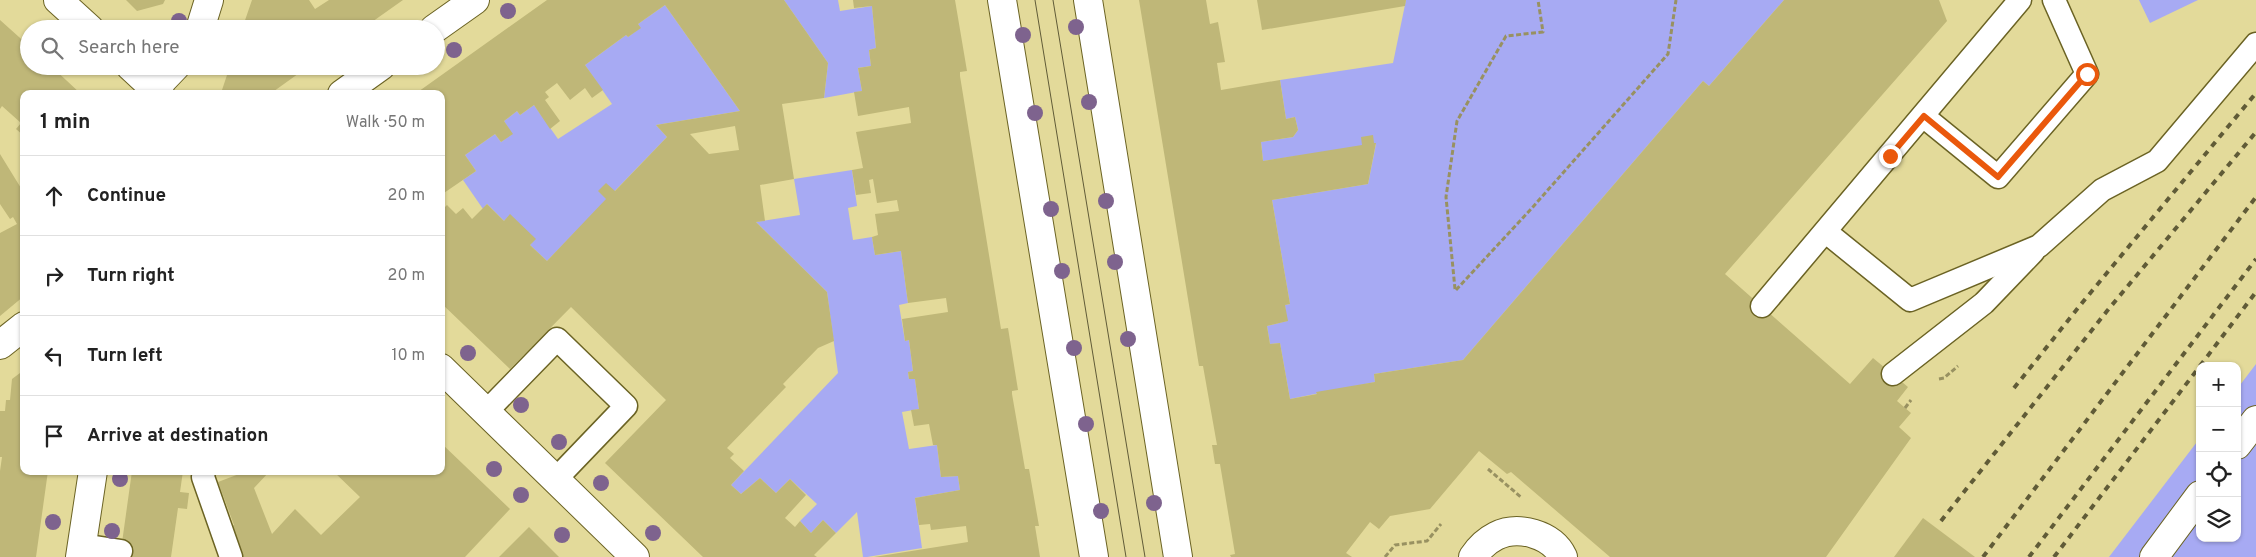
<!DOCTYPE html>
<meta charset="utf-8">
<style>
:root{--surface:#fff;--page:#f2f2f2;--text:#222;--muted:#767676;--line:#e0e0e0}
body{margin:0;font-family:Overpass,sans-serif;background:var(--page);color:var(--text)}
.controls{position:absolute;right:15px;bottom:15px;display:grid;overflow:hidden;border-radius:10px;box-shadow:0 1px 4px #0004}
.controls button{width:45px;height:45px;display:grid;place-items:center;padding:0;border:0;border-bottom:1px solid var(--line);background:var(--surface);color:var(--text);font:25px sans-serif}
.stop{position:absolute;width:15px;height:15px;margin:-11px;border:4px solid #ea580c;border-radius:50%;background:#fff}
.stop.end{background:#ea580c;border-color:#fff;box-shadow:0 1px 5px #0008}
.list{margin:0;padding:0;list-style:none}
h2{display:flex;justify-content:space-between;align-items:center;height:65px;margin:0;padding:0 20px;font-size:21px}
h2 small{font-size:16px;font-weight:400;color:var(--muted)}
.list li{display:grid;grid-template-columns:32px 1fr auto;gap:15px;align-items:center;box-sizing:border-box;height:80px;padding:0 20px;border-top:1px solid var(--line)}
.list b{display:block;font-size:19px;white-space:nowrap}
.list em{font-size:16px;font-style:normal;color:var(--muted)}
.icon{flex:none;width:28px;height:28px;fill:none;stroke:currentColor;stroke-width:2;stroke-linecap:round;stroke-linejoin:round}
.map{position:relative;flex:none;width:2256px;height:557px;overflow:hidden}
.search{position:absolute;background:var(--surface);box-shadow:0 1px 4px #0004;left:20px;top:20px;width:425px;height:55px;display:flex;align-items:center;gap:12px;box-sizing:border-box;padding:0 18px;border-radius:28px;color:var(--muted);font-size:19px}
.panel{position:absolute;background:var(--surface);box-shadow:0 1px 4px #0004;left:20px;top:90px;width:425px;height:385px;border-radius:10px}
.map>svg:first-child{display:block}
</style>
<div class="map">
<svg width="2256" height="557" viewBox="0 0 2256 557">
<rect width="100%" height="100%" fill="#e3da9a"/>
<g fill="#a7aaf3">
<polygon points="784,0 838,0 840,11 872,6 876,48 869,50 871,66 858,68 862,91 824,98 828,63"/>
<polygon points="1406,0 1784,0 1709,86 1703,81 1463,360 1374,374 1375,382 1290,399 1280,343 1270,344 1267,326 1287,321 1285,305 1290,304 1272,200 1368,184 1376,144 1263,161 1261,142 1293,137 1298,130 1295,117 1286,119 1280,80 1393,63"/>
<polygon points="2139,0 2198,0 2150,23"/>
<polygon points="665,5 740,111 656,125 667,137 547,261 530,245 535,239 510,215 504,221 487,204 483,209 463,180 476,171 465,155 495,134 501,142 512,134 504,121 517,111 520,115 534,105 558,139 612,104 585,65 626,35 628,37 640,28 638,24"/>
<polygon points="852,170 857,206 848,208 853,240 872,237 875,255 901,251 908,303 899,305 905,341 909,340 913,371 908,372 909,379 915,379 919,409 902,412 909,449 937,445 941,477 958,476 960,490 915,498 922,548 867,557 863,557 857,512 836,533 823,520 811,533 800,521 817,504 790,479 776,493 760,478 741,494 731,485 838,373 827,292 756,222 800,215 794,179"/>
<polygon points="2256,364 2256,557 2109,557 2200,438 2200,538 2237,538 2237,389"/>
</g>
<g fill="#bfb778" fill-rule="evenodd">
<polygon points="126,0 165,0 163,4 137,11"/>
<polygon points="252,0 309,0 315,9 329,0 403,0 362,29 242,29"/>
<path d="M547,0h237l44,63 -4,35 -42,6 12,75 -34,6 5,36 -9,1 71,70 7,49 -16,7 -35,36 3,3 -59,61 7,6 -4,4 14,13 -13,14 10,9 19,-16 16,15 14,-14 16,16 -21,23 10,9 5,-6 11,12 12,-13 13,13 -22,22 3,2h-114l-98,-94 61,-63 -95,-93 -61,62 -69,-66v-98l3,3 3,-3 9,9 7,-6 9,11 15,-15 17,17 6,-7 26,25 -6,6 17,16 59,-62 -8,-8 8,-8 9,8 52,-54 -11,-12 84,-14 -75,-106 -27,19 3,4 -13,9 -2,-2 -41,30 18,25 -11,8 -7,-10 -15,12 -13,-17 -12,9 4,5 -4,3 15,21 -10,8 -16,-24 -14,10 -3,-4 -13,10 9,13 -12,8 -6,-8 -30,21 11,16 -35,24v-101h-26zM735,126l4,24 -30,4 -19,-20z"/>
<polygon points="853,0 955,0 967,71 960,72 960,76 1001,329 1008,328 1018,390 1012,391 1012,394 1025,469 1029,469 1039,526 1035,526 1040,557 874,557 968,542 966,526 931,530 930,524 919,525 915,498 960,490 958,476 941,477 937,445 933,445 929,424 914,426 911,410 919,409 915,379 909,379 908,372 913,371 909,340 905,341 902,319 948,312 946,298 908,303 901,251 875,255 872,237 878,235 875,214 899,211 897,200 877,203 873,179 869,180 871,193 856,195 852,170 863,168 856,132 911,123 909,107 858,116 854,92 862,91 858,68 871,66 869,50 876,48 872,6 854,8"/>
<polygon points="1139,0 1206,0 1210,24 1218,22 1225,62 1217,63 1221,90 1280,80 1286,119 1295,117 1298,130 1293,137 1261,142 1263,161 1362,145 1361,137 1373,135 1374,143 1376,143 1368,184 1272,200 1290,304 1285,305 1288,321 1267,326 1270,344 1280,343 1290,399 1317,394 1316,392 1375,382 1374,374 1463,360 1703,81 1709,86 1784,0 1939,0 1947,21 1725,274 1850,384 1873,358 1908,387 1897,401 1911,413 1899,427 1911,438 1826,557 1610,557 1511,472 1507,474 1479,451 1430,509 1390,516 1379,529 1370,522 1346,553 1352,557 1231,557 1230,555 1235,554 1220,464 1215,464 1212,445 1217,445 1203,366 1199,366"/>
<polygon points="1257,0 1406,0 1405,6 1262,30"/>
<polygon points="0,20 29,46 29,66 51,66 81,94 24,94 24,136 16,129 21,123 2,106 0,109"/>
<polygon points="230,66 309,66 270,94 226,94 222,90"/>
<polygon points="0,154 24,193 24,296 0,316 0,233 17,224 13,217 10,219 0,204"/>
<polygon points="24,370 24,471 48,471 36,557 0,557 0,471 2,457 0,457 0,411 5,411 6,400 10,400 12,379"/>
<polygon points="441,443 510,509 465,557 241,557 229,527 234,525 218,482 247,471 270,471 254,488 272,534 295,509 321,535 360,497 333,471 441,471"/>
<polygon points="132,471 183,471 180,492 189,493 187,509 178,508 171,557 120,557"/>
<polygon points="1923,518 1975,557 1894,557"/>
<polygon points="529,527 559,557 499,557"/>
</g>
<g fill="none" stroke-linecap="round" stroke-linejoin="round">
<g stroke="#6b6324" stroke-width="25">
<g id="lane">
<polyline points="1923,116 1998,177 2087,74 2054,0"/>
<polyline points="1826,232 1910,300 2039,246 2102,190 2157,161 2256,44"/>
<polyline points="1762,306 2020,0"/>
<polyline points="1893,374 1984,303 2033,252"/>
<polyline points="486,412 557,339 626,406 556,479"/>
<polyline points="204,471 203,477 231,557"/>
<polyline points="82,545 121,551"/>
</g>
</g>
<g stroke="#6b6324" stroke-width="30">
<g id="street">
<polyline points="58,0 90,29"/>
<polyline points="200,29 209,0"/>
<polyline points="434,29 475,0"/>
<polyline points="130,66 160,94"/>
<polyline points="154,89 176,66"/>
<polyline points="342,94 381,66"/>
<polyline points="0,345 24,326"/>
<polyline points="441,368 635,557"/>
<polyline points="2237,445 2256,420"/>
<polyline points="80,557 93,471"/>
<path d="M1473,557c6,-9 13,-16 23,-21 22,-11 56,-2 67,21"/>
<polyline points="2154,557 2200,495"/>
</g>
</g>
<g stroke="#6b6324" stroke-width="30">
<g id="secondary">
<polyline points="1002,0 1094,557"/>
<polyline points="1088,0 1178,557"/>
</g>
</g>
<g stroke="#989161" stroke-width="3" stroke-dasharray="5 2.5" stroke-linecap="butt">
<polyline points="1455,289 1446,197 1457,121 1506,36 1543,32 1538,0"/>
<polyline points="1456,290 1532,208 1668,54 1676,0"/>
<polyline points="1939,379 1944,378 1958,366"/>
<polyline points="1905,408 1911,400"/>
<polyline points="1488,469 1522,498"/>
<polyline points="1385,557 1395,545 1427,541 1441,524"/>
</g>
<use href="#lane" stroke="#fff" stroke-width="22"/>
<use href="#street" stroke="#fff" stroke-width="28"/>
<use href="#secondary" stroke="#fff" stroke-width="28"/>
<g stroke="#605b37" stroke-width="1">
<polyline points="1035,0 1126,557"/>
<polyline points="1053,0 1145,557"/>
</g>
<g stroke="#605b37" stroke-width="4" stroke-dasharray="6 6" stroke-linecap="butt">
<polyline points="2200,366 2256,292"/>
<polyline points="2014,388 2082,303 2256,93"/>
<polyline points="1941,521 2107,311 2256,132"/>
<polyline points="1983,557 2256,197"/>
<polyline points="2029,557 2256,259"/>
<polyline points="2054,557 2200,366"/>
</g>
</g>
<g fill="#7e638e">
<circle cx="508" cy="11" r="8"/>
<circle cx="179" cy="21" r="8"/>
<circle cx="1076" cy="27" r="8"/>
<circle cx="1023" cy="35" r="8"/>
<circle cx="454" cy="50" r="8"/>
<circle cx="1089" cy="102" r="8"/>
<circle cx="1035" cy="113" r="8"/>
<circle cx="1106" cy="201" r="8"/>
<circle cx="1051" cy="209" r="8"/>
<circle cx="1115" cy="262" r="8"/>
<circle cx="1062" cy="271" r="8"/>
<circle cx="1128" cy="339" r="8"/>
<circle cx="1074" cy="348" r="8"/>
<circle cx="468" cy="353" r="8"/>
<circle cx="521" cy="405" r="8"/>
<circle cx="1086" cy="424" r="8"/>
<circle cx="559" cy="442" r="8"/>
<circle cx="494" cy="469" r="8"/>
<circle cx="120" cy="479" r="8"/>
<circle cx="601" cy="483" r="8"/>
<circle cx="521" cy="495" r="8"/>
<circle cx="1154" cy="503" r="8"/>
<circle cx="1101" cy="511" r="8"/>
<circle cx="53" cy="522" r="8"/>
<circle cx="112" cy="531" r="8"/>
<circle cx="653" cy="533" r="8"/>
<circle cx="562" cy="535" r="8"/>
</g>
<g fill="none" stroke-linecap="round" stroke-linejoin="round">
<polyline stroke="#ea580c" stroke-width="6" points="1890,156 1924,116 1998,177 2087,74"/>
</g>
</svg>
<div class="controls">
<button>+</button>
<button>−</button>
<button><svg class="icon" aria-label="locate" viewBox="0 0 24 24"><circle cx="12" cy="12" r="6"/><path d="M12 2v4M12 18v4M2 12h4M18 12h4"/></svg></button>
<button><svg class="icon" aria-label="layers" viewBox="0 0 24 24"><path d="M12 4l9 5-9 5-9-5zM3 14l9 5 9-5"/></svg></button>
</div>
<div class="stop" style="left:2087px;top:74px"></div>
<div class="stop end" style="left:1890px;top:156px"></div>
<div class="search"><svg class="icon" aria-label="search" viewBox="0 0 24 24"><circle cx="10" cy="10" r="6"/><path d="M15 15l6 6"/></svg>Search here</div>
<section class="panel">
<h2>1 min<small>Walk · 50 m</small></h2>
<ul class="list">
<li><svg class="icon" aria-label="ahead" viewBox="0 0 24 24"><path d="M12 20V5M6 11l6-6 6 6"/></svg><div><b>Continue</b></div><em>20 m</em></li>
<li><svg class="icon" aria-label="right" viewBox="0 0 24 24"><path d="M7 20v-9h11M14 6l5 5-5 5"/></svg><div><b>Turn right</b></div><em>20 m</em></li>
<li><svg class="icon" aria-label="left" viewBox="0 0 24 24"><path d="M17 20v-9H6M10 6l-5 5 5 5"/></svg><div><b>Turn left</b></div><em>10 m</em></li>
<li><svg class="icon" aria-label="arrive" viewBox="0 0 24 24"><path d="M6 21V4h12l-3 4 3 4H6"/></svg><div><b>Arrive at destination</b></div></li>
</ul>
</section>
</div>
